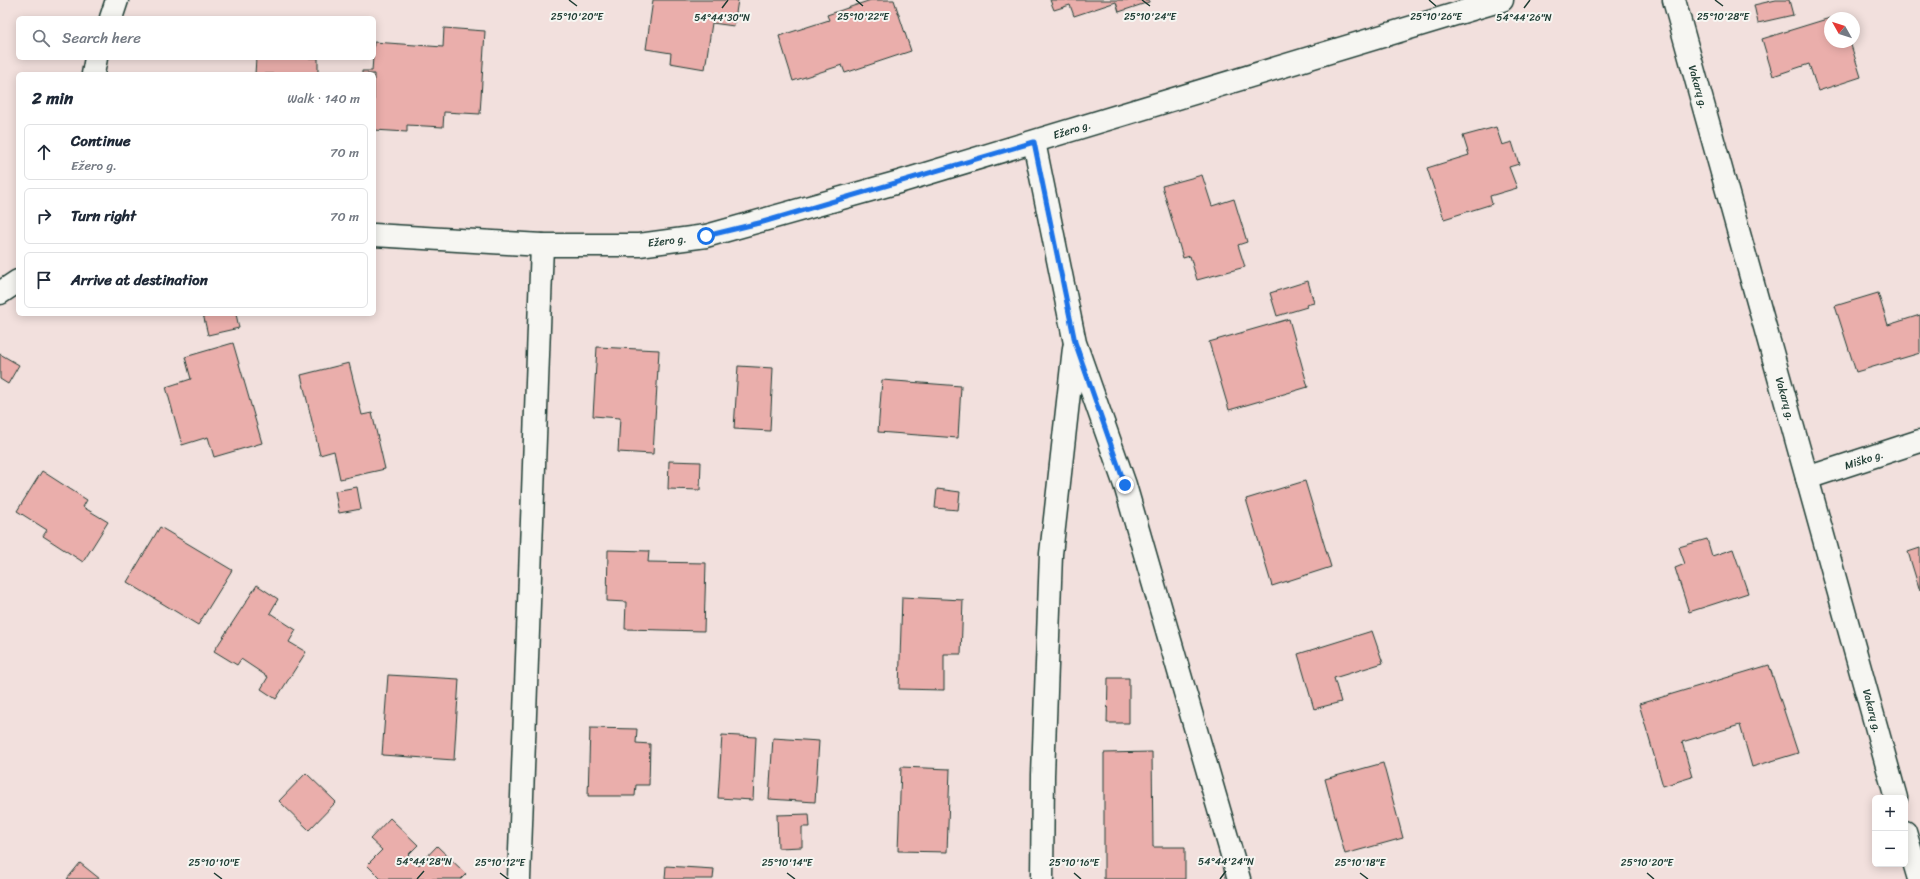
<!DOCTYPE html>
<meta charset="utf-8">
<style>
:root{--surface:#fff;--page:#f2f2f3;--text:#1f2937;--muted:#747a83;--line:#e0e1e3}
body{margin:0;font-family:Sriracha,sans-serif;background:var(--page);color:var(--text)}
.controls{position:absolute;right:12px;bottom:12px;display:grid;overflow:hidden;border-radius:6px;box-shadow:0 2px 10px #0003}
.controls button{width:36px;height:36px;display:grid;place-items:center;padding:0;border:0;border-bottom:1px solid var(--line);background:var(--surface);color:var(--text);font:20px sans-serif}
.compass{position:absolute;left:1824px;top:12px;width:36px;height:36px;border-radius:50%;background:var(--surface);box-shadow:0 2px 10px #0003;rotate:309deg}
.stop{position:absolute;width:12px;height:12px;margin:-9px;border:3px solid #1a73e8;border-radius:50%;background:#fff}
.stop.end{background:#1a73e8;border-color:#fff;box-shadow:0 1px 4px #0008}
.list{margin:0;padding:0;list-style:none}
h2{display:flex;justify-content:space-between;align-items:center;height:52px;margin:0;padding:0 16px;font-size:17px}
h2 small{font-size:13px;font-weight:400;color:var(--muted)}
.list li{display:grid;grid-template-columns:26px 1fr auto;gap:12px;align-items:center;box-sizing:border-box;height:56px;margin:0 8px 8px;padding:0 8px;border:1px solid var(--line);border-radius:6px}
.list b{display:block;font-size:15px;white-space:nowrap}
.list p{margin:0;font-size:13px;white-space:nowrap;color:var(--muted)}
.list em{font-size:13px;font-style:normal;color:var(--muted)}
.icon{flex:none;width:22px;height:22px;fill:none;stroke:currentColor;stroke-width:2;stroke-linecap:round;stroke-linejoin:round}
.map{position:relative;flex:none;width:1920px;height:879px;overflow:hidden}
.search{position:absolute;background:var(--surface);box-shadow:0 2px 10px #0003;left:16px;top:16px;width:360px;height:44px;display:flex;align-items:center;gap:10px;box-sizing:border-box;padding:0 14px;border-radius:6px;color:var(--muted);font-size:15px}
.panel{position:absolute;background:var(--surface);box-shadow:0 2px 10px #0003;left:16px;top:72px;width:360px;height:244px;border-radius:6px}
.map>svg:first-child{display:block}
</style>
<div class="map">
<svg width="1920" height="879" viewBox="0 0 1920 879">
<rect width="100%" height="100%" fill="#f2e0dd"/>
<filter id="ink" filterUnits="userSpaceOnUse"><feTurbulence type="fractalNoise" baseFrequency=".025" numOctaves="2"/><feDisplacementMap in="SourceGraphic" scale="8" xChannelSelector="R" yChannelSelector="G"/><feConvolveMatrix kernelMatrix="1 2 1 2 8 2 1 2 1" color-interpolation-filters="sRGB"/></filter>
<g filter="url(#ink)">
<g fill="#eaaeab" stroke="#1f3d34">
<polygon points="653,0 738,0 734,26 712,23 705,69 670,63 671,53 646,49"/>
<polygon points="871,0 894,0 911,51 845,73 842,65 793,81 779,36 829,20 827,15"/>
<polygon points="1050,0 1149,0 1149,2 1119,12 1116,2 1074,16 1070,5 1054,10"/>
<polygon points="1776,0 1789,0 1793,15 1758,23 1754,5"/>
<polygon points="1830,18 1830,42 1850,42 1861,77 1818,91 1809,64 1773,76 1762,39"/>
<polygon points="444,28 485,31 480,114 444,112 443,127 407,125 407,132 374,130 374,74 362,74 362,71 372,71 374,42 443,47"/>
<polygon points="256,58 318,58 318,74 255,74"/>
<polygon points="1496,127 1502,145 1512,142 1519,164 1509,167 1517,188 1490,196 1492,204 1444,219 1427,168 1469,155 1463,136"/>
<polygon points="1202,175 1212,206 1234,199 1247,242 1238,245 1245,267 1197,280 1190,256 1183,258 1162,186"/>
<polygon points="1308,281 1314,303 1306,305 1307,307 1277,316 1270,293"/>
<polygon points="1878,293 1888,325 1920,315 1920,353 1856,372 1835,306"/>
<polygon points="203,314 236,314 239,328 208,335"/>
<polygon points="1289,319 1308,387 1229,410 1209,342"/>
<polygon points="233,343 262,443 214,457 208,437 182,445 166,387 191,379 185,357"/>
<polygon points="597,347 659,350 653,454 618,452 620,418 593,416"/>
<polygon points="0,354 19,365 8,384 0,379"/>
<polygon points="349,363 362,415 372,413 385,469 340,479 334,451 320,455 301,375"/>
<polygon points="738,366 773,368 770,431 734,429"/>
<polygon points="882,380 961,386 958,438 878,432"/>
<polygon points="669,461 701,462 700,490 668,489"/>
<polygon points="42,471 87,500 83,507 108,522 83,562 43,536 47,530 17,511"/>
<polygon points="1305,481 1331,567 1272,586 1246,499"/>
<polygon points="357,487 361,509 339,513 335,491"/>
<polygon points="937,489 960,492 958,510 935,508"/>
<polygon points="160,527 232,570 198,625 127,582"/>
<polygon points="1707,539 1712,556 1733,549 1748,593 1689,612 1675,568 1685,564 1679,547"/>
<polygon points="1920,548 1920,591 1908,552"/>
<polygon points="608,550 649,551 648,562 706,563 704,631 625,629 626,602 607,601"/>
<polygon points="257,585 278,599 270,613 296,630 289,642 306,652 276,699 261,689 268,677 241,659 237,665 214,651"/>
<polygon points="902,597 963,600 961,654 944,654 944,690 899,689"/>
<polygon points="1372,631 1383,663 1334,678 1341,702 1314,709 1298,654"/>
<polygon points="1769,665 1798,753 1752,767 1740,725 1682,742 1692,777 1663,786 1639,704"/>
<polygon points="388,675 459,679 454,760 382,755"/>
<polygon points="1108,678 1129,678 1129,723 1107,723"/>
<polygon points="590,728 637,729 636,743 650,744 649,785 636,785 635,796 588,796"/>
<polygon points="722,735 756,737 753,800 718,798"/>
<polygon points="773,738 819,741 815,802 769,799"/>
<polygon points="1152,752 1153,847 1185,847 1185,879 1104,879 1104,753"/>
<polygon points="1383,763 1403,838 1345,854 1325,779"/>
<polygon points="901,767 950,769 947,852 898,851"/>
<polygon points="306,773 336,802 309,830 279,801"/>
<polygon points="809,814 810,827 802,827 802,847 778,848 777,815"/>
<polygon points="390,818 418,845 408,855 419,865 437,846 466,874 461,879 381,879 367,865 382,850 370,839"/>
<polygon points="80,863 100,879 67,879"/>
<polygon points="666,866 714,869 713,879 665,879"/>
</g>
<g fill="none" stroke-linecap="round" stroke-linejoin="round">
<g stroke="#1f3d34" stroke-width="25">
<g id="minor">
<polyline points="1674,0 1896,798"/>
<polyline points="111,18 117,0"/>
<polyline points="93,74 96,58"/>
<polyline points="1034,142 1075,343 1125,485 1239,879"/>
<polyline points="374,235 542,245 639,245 706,236 899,182 1502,0"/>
<polyline points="0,293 18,281"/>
<polyline points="1807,478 1920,441"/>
<polyline points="1905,832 1919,879"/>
<polyline points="519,879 542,245"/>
<polyline points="1042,879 1043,775 1051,554 1074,348"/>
</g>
</g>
<use href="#minor" stroke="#f6f6f2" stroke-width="22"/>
</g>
</g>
<g fill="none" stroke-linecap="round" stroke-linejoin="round" filter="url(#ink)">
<polyline stroke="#1a73e8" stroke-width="5" points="706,236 763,222 1034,142 1075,342 1125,485"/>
</g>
<path fill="none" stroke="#1f3d34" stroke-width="1.5" d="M569,0l8,6M856,0l7,6M1142,0l8,6M1429,0l7,6M1715,0l8,6M722,8l6,-8M1524,8l6,-8M214,873l8,6M500,873l8,6M787,873l8,6M1074,873l7,6M1360,873l8,6M1647,873l7,6M417,879l7,-8M1220,879l6,-8"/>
<g text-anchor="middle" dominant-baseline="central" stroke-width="4" stroke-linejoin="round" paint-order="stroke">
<g font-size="11" fill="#1f3d34" stroke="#f6f6f2">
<text transform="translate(1698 87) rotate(74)">Vakarų g.</text>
<text transform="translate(1072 130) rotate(-17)">Ežero g.</text>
<text transform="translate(667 241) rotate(-7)">Ežero g.</text>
<text transform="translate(1785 399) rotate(74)">Vakarų g.</text>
<text transform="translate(1864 460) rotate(-18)">Miško g.</text>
<text transform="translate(1872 711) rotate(75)">Vakarų g.</text>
</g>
</g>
<g font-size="10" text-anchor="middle" fill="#1f3d34" stroke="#f6f6f2" stroke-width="4" stroke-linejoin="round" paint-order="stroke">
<text x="1436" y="20">25°10'26"E</text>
<text x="577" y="20">25°10'20"E</text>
<text x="863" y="20">25°10'22"E</text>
<text x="1150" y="20">25°10'24"E</text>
<text x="1723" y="20">25°10'28"E</text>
<text x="722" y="21">54°44'30"N</text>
<text x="1524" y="21">54°44'26"N</text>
<text x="424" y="865">54°44'28"N</text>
<text x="1226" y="865">54°44'24"N</text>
<text x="214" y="866">25°10'10"E</text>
<text x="500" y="866">25°10'12"E</text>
<text x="787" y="866">25°10'14"E</text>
<text x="1074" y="866">25°10'16"E</text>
<text x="1360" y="866">25°10'18"E</text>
<text x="1647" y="866">25°10'20"E</text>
</g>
</svg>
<div class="controls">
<button>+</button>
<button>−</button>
</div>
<svg class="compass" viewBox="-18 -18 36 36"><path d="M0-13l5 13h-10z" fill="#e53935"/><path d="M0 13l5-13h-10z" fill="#747a83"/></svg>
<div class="stop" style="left:706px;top:236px"></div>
<div class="stop end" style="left:1125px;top:485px"></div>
<div class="search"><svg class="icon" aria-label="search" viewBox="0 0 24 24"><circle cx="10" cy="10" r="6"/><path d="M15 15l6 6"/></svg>Search here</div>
<section class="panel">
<h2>2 min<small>Walk · 140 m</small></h2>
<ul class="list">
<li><svg class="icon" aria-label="ahead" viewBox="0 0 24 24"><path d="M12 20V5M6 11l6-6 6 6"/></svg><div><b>Continue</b><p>Ežero g.</p></div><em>70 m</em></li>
<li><svg class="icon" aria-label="right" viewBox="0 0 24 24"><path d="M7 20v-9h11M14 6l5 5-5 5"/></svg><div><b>Turn right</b></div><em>70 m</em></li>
<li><svg class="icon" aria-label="arrive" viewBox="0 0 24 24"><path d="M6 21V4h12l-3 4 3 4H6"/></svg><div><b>Arrive at destination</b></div></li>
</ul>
</section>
</div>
